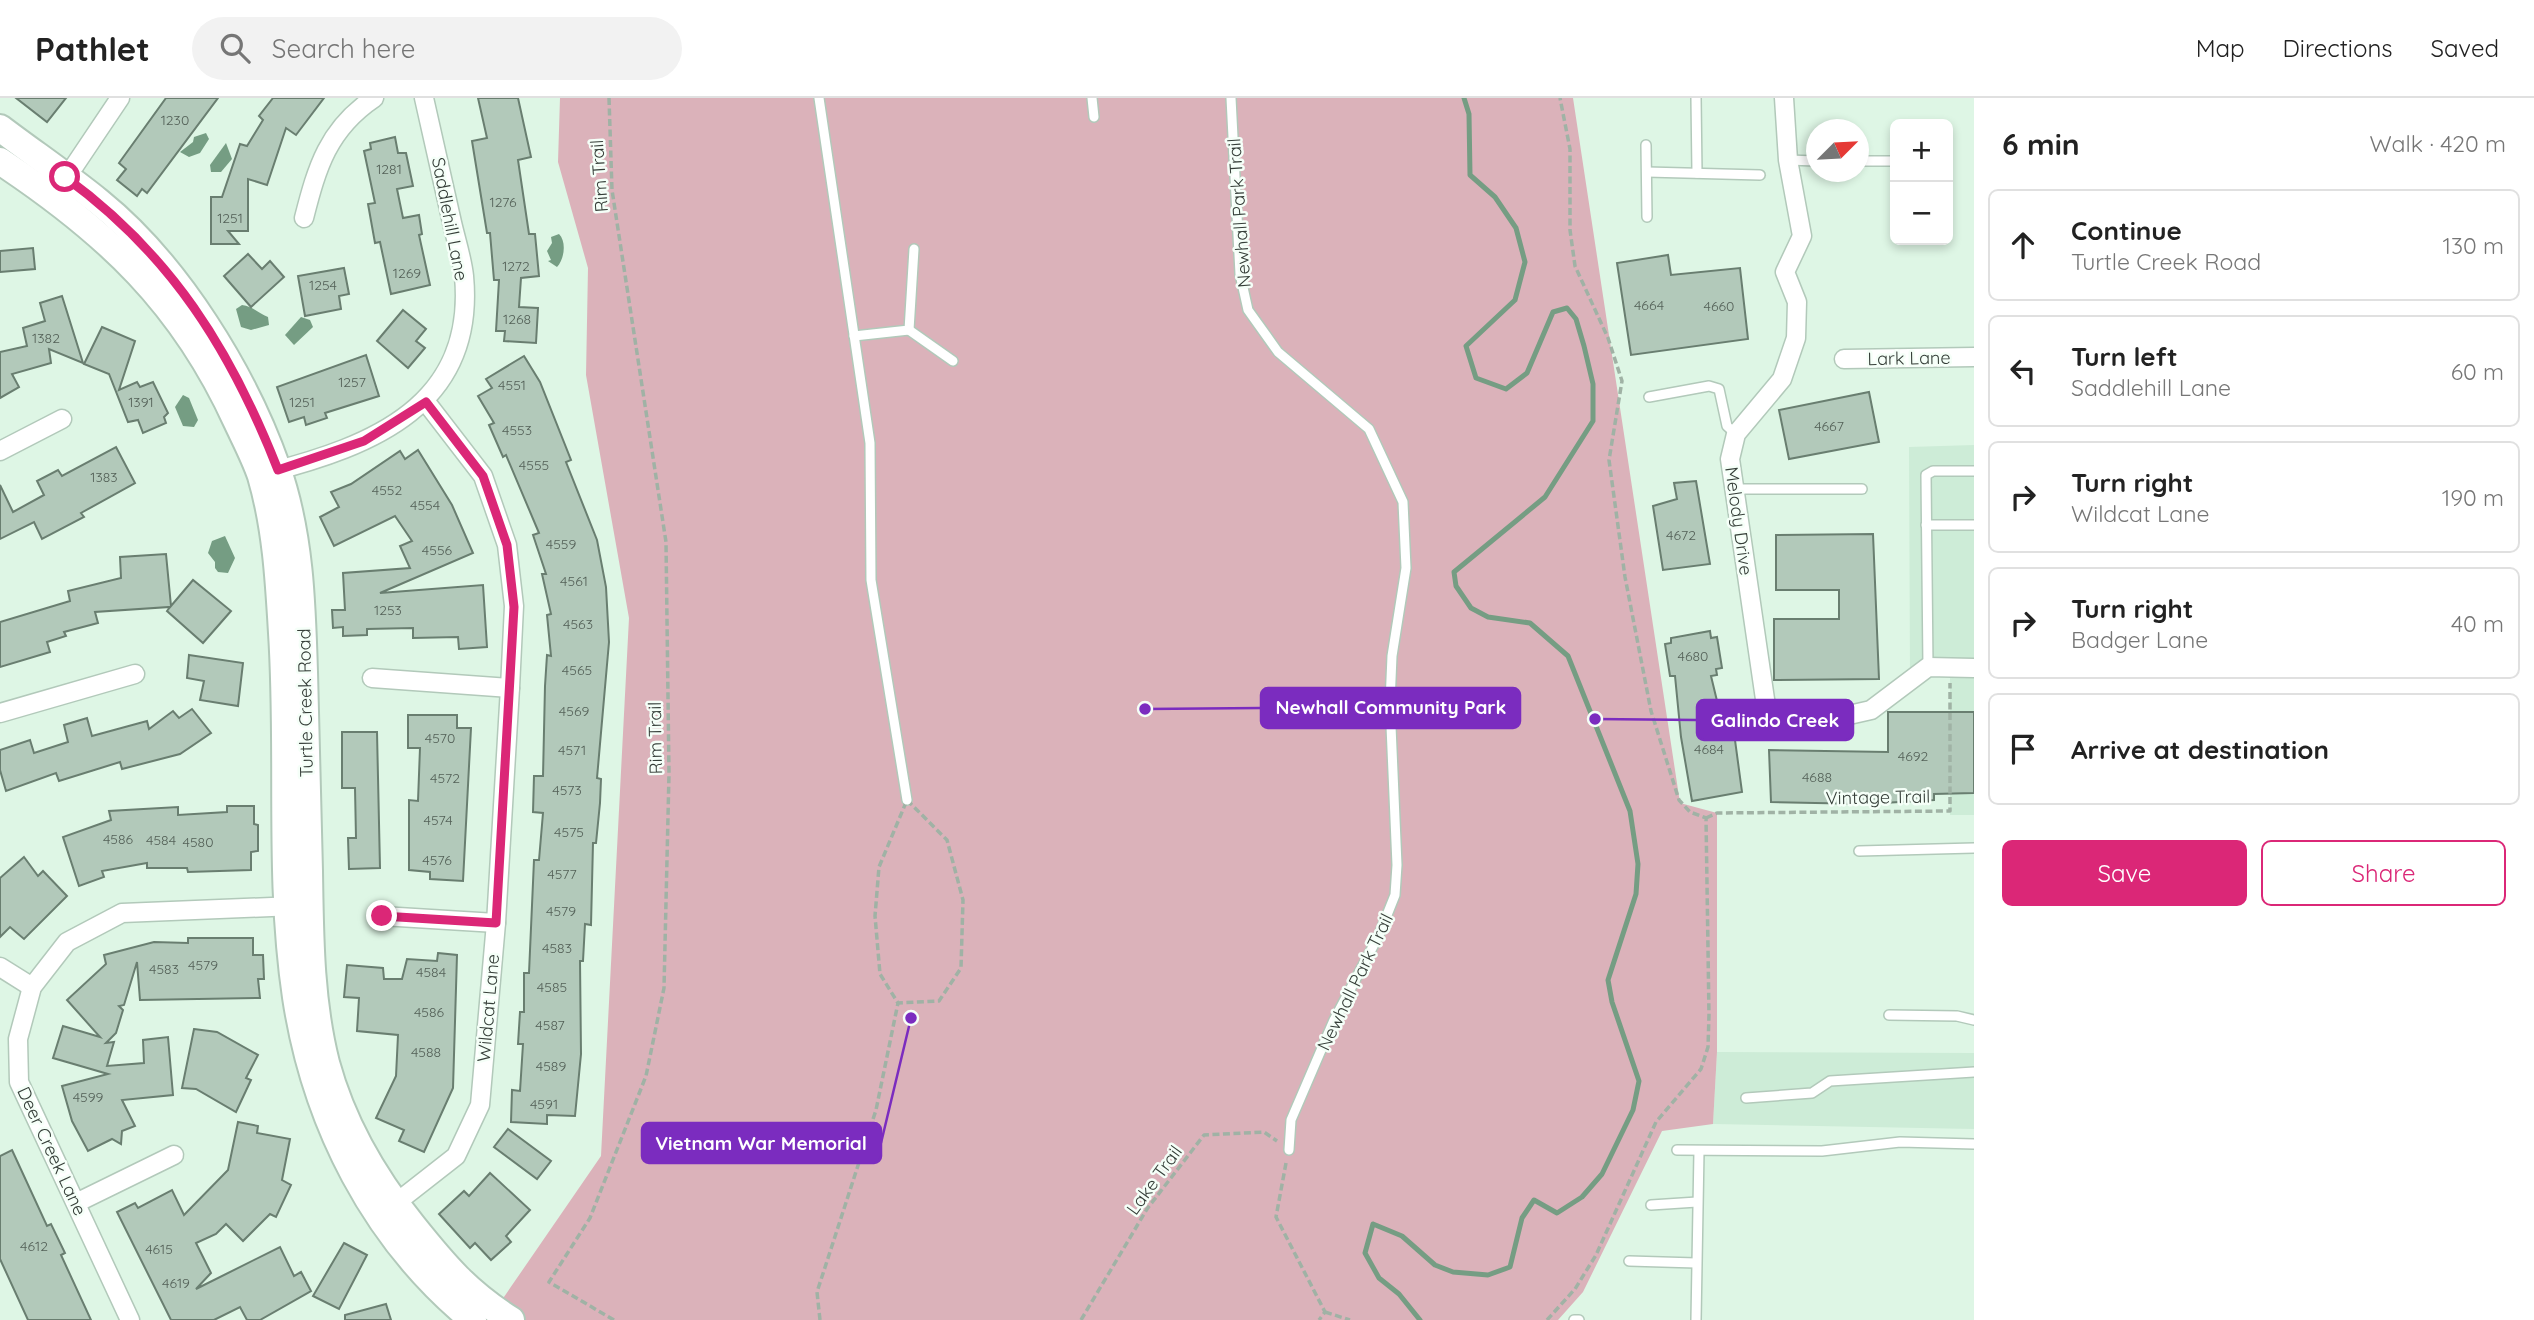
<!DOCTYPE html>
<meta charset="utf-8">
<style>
:root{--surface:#fff;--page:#f2f2f2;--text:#222;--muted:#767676;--line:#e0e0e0;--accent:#db2777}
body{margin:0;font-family:Quicksand,sans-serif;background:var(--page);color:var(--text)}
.controls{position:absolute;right:21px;top:21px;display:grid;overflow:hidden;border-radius:10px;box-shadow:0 4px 10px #0003}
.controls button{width:63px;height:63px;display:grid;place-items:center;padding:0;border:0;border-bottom:2px solid var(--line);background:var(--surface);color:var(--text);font:35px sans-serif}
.compass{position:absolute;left:1806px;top:21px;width:63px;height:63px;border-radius:50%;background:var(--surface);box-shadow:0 4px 10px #0003;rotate:66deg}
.stop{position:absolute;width:21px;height:21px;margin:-16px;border:5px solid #db2777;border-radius:50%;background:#fff}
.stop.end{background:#db2777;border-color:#fff;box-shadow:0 2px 7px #0008}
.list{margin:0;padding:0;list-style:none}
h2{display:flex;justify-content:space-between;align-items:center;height:91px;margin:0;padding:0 28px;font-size:30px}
h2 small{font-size:23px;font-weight:400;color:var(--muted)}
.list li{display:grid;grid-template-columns:46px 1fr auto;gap:21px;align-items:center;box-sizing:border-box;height:112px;margin:0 14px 14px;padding:0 14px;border:2px solid var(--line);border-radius:10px}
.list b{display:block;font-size:26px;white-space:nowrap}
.list p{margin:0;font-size:23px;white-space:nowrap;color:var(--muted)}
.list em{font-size:23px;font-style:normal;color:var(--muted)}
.actions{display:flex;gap:14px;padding:21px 28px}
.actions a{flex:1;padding:16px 0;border:2px solid var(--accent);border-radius:10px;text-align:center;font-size:24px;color:var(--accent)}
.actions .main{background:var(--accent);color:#fff}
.icon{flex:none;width:38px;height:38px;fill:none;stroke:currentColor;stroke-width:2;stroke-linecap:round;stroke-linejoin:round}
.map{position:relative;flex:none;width:1974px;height:1222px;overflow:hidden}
header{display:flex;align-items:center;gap:42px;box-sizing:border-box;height:98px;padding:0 35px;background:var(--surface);border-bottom:2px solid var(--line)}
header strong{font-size:33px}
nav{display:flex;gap:38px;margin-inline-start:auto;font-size:24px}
.search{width:490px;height:63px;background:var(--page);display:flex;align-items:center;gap:18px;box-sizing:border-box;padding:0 24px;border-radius:38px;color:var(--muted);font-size:26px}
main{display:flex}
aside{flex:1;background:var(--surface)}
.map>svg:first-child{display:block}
</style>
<header>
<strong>Pathlet</strong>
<div class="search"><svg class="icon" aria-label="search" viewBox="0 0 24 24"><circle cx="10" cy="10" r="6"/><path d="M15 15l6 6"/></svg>Search here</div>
<nav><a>Map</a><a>Directions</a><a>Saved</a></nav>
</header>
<main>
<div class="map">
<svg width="1974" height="1222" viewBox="0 0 1974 1222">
<rect width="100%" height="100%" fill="#def6e5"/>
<g fill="#cdecd7">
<polygon points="1974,347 1974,717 1950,717 1950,569 1910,579 1909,349"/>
<polygon points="1717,954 1974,955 1974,1031 1713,1026"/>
</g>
<polygon fill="#dbb2ba" points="560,0 1573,0 1680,705 1717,715 1717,954 1713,1026 1662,1033 1583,1194 1558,1222 511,1222 495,1212 601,1058 629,520 586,277 588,170 558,64"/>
<g fill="#759d83">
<polygon points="206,35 209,41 200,55 189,59 180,54 193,44 194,39"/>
<polygon points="226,45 232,61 221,74 211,74 210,67"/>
<path d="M559,136c8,8 5,26 -2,33l-9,-6 3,-1 -4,-9 5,-8 -1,-6z"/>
<path d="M242,207c10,1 16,8 26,12l1,8 -18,5 -10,-3 -5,-18z"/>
<polygon points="301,219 310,222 313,229 294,247 285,237"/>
<polygon points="183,297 189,300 198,322 194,329 183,328 175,309"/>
<polygon points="225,438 235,460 228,475 218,474 215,470 215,464 208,455 212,443"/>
</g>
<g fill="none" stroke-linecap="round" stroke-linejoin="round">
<polyline stroke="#759d83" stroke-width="5" points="1420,1222 1399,1196 1379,1180 1365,1155 1373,1126 1402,1138 1435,1167 1453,1174 1488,1177 1510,1169 1522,1120 1534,1102 1557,1115 1582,1099 1602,1076 1633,1012 1639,983 1612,904 1608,882 1636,796 1638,766 1630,713 1568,558 1530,525 1488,519 1471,510 1456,488 1454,474 1545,399 1593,323 1593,286 1584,248 1576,221 1567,210 1553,214 1527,275 1506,291 1476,280 1466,248 1515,202 1525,164 1516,130 1495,99 1470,77 1469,16 1464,0"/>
</g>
<g fill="#b2c9ba" stroke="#697e70" stroke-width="2">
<polygon points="16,0 66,0 47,24"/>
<polygon points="166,0 218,0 147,95 142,91 137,98 117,82 126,71 119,65"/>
<polygon points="273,0 324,0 296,37 286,30 267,87 248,81 248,133 228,133 239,146 211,146 211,99 222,99 240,46 247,48 263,22 259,18"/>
<polygon points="478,0 518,0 531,59 518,62 529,136 535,136 539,178 521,180 519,209 538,210 536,245 504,243 505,233 496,233 499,182 494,182 490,135 487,135 472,43 487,40"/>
<polygon points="395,39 398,55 406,55 413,88 397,91 403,120 419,117 422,136 419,137 430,187 391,196 380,144 375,145 368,106 375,105 364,53 371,51 370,45"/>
<polygon points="33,150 35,171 0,174 0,153"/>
<polygon points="248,156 262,171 270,163 284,179 251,209 224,178"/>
<polygon points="1668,157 1671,177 1740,170 1748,241 1631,257 1617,165"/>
<polygon points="344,170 349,196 339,198 341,211 305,218 298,178"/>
<polygon points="62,198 83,265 49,251 51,265 12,276 19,289 0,300 0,254 27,248 23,230 45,223 40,205"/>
<polygon points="403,212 426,231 416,243 425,250 408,270 377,243"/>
<polygon points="102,229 135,243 119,292 137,284 140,289 153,284 168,315 164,319 166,325 143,335 138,322 128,324 109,276 84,266"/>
<polygon points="366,257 379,298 325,315 327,320 306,327 304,319 289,324 277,289"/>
<polygon points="524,258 540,284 571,362 566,364 597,442 606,489 609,544 597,680 601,681 600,705 596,745 593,745 591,827 585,826 583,863 580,863 581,956 575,1018 547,1017 547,1026 511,1024 512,992 520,993 523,946 518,946 520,914 524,914 524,875 529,875 534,762 539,762 543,715 533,714 534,678 543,678 545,588 547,557 551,558 547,517 551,516 542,476 546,476 533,437 539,435 506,357 503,359 489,327 494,325 478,298 492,290 486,281"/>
<polygon points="1869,294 1879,344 1789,361 1779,312"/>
<polygon points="116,349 135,385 81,415 84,419 42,441 34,424 0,441 0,387 13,414 44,397 37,383 58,372 62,378"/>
<polygon points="418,352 452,407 473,455 380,495 483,487 487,549 459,551 458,539 413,540 413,530 367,531 367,537 343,538 343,529 333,530 332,512 345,512 343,475 410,470 400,448 412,443 395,418 334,448 320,419 339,409 331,394 351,386 400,353 405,361"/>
<polygon points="1696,383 1710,466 1663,472 1653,408 1677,401 1674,385"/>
<polygon points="1873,436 1879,581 1774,582 1774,521 1839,521 1839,492 1776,492 1776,437"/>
<polygon points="166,456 171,508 193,482 231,513 203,545 167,513 170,509 95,514 98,525 64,534 66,538 47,544 50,554 0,569 0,524 70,503 68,493 121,480 120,459"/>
<polygon points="1710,533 1711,540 1717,539 1722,570 1716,571 1717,577 1711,578 1718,607 1730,605 1742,694 1692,703 1681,639 1675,578 1670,578 1665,546 1671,545 1671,540"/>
<polygon points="189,557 243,565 238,608 200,602 204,583 187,580"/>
<polygon points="192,611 211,635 180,656 122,671 120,664 59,683 56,675 6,693 0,672 0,652 30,642 34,655 68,644 64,627 87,620 92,638 147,623 149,631 173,613 179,620"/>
<polygon points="1888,614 1974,614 1974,695 1934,696 1934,702 1865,706 1771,704 1769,652 1888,654"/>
<polygon points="408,617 457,617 457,630 471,630 463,783 430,781 430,774 409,772 409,702 418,703 420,650 408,650"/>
<polygon points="342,634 377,634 380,770 349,771 348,740 356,740 355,690 342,690"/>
<polygon points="227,708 254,708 254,726 258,727 258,753 251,754 251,772 188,774 187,770 147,770 147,765 102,773 104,779 79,788 63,739 111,722 109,713 178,709 178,717 227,714"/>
<polygon points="24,759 38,778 43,773 67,798 24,841 10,829 0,839 0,780"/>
<polygon points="188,840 253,840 253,857 263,857 264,881 258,881 260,900 140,902 137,864 124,907 119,908 123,912 116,935 106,945 114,944 107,968 144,965 143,942 168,939 173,997 122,1002 135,1028 122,1033 121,1046 112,1041 88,1053 72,1023 62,988 108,976 53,960 63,928 100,939 67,902 106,866 104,857 154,844 188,845"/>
<polygon points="438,855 457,857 453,990 424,1054 399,1043 404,1032 376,1020 396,978 398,937 357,933 359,900 344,899 347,867 383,870 384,881 402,881 407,861 437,863"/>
<polygon points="194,931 217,934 258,957 246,980 251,982 236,1014 196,991 182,990"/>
<polygon points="238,1024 258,1028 257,1035 290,1041 282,1082 291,1087 276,1119 270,1116 243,1143 226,1126 216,1136 196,1145 211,1175 196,1191 280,1149 294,1178 301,1174 311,1193 260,1222 247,1222 240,1209 214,1222 171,1222 117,1114 135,1105 138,1110 172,1092 184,1117 228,1072"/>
<polygon points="508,1031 551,1063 537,1081 494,1049"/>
<polygon points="12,1052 47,1128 51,1126 65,1155 61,1157 91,1222 28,1222 0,1161 0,1058"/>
<polygon points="490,1075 530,1112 506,1138 511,1144 491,1162 475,1145 470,1150 439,1116 464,1093 469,1098"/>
<polygon points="344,1145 367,1157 339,1211 313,1198"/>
<polygon points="386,1206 391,1222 345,1222 345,1217"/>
</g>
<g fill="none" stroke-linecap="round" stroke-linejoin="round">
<g stroke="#b2c9ba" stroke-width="12">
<g id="lane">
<polyline points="819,0 870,345 871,482 907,702"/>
<polyline points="1092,0 1094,19"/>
<polyline points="1231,0 1240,176 1248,212 1278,254 1369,331 1403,404 1406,470 1392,558 1390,605 1397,767 1395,797 1379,837 1334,922 1291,1022 1289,1052"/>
<polyline points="1696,0 1697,75"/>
<polyline points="1646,47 1647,119"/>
<polyline points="1788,62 1816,63"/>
<polyline points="1858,63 1895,63"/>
<polyline points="1647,74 1760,77"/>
<polyline points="909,232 953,263"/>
<polyline points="854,238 909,232 914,151"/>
<polyline points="1649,299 1709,288 1719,291 1727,328 1736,336"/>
<polyline points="1734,391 1862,391"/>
<polyline points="1926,427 1974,427"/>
<polyline points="1928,569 1926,377 1933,373 1974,373"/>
<polyline points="1859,753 1974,750"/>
<polyline points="1889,917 1957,918 1974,922"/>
<polyline points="1746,1000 1812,995 1830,983 1974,974"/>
<polyline points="1677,1052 1822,1053 1900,1044 1974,1046"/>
<polyline points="1651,1107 1697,1104"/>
<polyline points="1629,1163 1696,1165"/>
<polyline points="1574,1222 1579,1222"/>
<polyline points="1696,1222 1699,1053"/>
</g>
</g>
<g stroke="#b2c9ba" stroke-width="21">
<g id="street">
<polyline points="1784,0 1788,62 1802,138 1785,174 1797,204 1796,240 1782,281 1736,336 1730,361 1766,608 1778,613 1849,617 1871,612 1928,569 1974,570"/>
<polyline points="59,86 75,67 120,0"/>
<path d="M304,120c13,-51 24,-89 70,-120"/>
<polyline points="1844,261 1974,259"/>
<polyline points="0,353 62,321"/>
<path d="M267,375c106,-27 209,-68 197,-197 -2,-19 -9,-39 -13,-58 -9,-40 -18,-80 -27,-120"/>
<polyline points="372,580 510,590"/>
<polyline points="0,615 135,576"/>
<polyline points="382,818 496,825"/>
<polyline points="0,869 32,889"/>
<polyline points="76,1105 174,1057"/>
<polyline points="387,1112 456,1058 480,1007 496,825 510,590 514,508 507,447 483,378 426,304"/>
<polyline points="130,1222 19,984 18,941 32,889 67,844 122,815 295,808"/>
</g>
</g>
<g stroke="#b2c9ba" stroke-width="30">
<g id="secondary">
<path d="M0,30c33,25 67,48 99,74 78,63 145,172 178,266 23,66 25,135 27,204 2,66 3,133 5,199 1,64 1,129 17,192 16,59 49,116 87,163 32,40 54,66 98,94"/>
<path d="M0,63c107,71 183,142 237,261 8,17 18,36 24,54 15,51 18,105 21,157 8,121 -4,244 14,364 19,125 78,242 177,323"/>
</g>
</g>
<g stroke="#a0b2a5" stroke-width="3.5" stroke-dasharray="7 3.5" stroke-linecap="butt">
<polyline points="609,0 612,92 666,444 669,676 664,890 646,978 590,1120 549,1184 614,1222"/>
<polygon points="907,702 947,742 963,802 961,870 939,903 898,905 880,876 875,818 879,769"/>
<polyline points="1706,720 1717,715 1950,713 1950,585"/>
<polyline points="1286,1065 1276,1119 1325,1214 1319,1222"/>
<polyline points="1325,1214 1350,1222"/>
<polyline points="820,1222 817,1194 876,1012 898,905"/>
<polyline points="1081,1222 1147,1111 1204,1037 1264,1034 1277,1043"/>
<polyline points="1547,1222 1575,1191 1596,1157 1656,1024 1701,971 1708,949 1709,917 1706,720 1690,714 1679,702 1651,613 1625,479 1609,362 1622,283 1608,240 1575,168 1570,132 1570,51 1560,0"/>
</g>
<use href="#lane" stroke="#fff" stroke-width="9"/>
<use href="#street" stroke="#fff" stroke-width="18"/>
<use href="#secondary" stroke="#fff" stroke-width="26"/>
</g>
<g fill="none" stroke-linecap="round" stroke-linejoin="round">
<path stroke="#db2777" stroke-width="9" d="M65,79c106,77 166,173 213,293l86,-29 62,-39 57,74 24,69 7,62 -18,316 -114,-7"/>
</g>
<g text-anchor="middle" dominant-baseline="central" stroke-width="5" stroke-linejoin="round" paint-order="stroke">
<g font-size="14" fill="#546158">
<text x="175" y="22">1230</text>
<text x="389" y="71">1281</text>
<text x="503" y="104">1276</text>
<text x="230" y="120">1251</text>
<text x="516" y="168">1272</text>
<text x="407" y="175">1269</text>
<text x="323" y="187">1254</text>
<text x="1649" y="207">4664</text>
<text x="1719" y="208">4660</text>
<text x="517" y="221">1268</text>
<text x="46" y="240">1382</text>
<text x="352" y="284">1257</text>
<text x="512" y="287">4551</text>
<text x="141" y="304">1391</text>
<text x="302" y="304">1251</text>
<text x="1829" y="328">4667</text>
<text x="517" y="332">4553</text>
<text x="534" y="367">4555</text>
<text x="104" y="379">1383</text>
<text x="387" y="392">4552</text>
<text x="425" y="407">4554</text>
<text x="1681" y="437">4672</text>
<text x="561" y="446">4559</text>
<text x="437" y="452">4556</text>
<text x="574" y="483">4561</text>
<text x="388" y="512">1253</text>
<text x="578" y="526">4563</text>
<text x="1693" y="558">4680</text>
<text x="577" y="572">4565</text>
<text x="574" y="613">4569</text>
<text x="440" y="640">4570</text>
<text x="1709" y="651">4684</text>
<text x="572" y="652">4571</text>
<text x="1913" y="658">4692</text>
<text x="1817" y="679">4688</text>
<text x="445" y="680">4572</text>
<text x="567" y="692">4573</text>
<text x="438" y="722">4574</text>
<text x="569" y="734">4575</text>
<text x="118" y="741">4586</text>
<text x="161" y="742">4584</text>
<text x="198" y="744">4580</text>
<text x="437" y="762">4576</text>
<text x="562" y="776">4577</text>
<text x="561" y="813">4579</text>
<text x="557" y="850">4583</text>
<text x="203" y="867">4579</text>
<text x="164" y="871">4583</text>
<text x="431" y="874">4584</text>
<text x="552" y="889">4585</text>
<text x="429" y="914">4586</text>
<text x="550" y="927">4587</text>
<text x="426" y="954">4588</text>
<text x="551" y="968">4589</text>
<text x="88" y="999">4599</text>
<text x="544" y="1006">4591</text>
<text x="34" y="1148">4612</text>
<text x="159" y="1151">4615</text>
<text x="176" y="1185">4619</text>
</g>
<g font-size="18" fill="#353e38" stroke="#f5fff8">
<text transform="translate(599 78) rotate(-94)">Rim Trail</text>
<text transform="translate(1239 115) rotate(-94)">Newhall Park Trail</text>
<text transform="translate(450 121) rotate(79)">Saddlehill Lane</text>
<text transform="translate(1909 260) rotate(-1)">Lark Lane</text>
<text transform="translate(1739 423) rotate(82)">Melody Drive</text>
<text transform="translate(305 605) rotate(-91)">Turtle Creek Road</text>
<text transform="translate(655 640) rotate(-91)">Rim Trail</text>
<text transform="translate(1878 699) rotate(-1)">Vintage Trail</text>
<text transform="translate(1355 884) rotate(-64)">Newhall Park Trail</text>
<text transform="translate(488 910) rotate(-85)">Wildcat Lane</text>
<text transform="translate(52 1053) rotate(65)">Deer Creek Lane</text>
<text transform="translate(1154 1082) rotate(-54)">Lake Trail</text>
</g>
</g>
<path fill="none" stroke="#7b2cbf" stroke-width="2.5" d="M1145 611L1261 610M1595 621L1697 622M911 920L881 1045"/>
<g fill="#7b2cbf" stroke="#f5fff8" stroke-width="2.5">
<circle cx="1145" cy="611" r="7"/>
<circle cx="1595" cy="621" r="7"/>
<circle cx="911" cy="920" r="7"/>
</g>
<g fill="#7b2cbf" stroke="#7b2cbf" stroke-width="2.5">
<rect x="1261" y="590" width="259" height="40" rx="7"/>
<rect x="1697" y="602" width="156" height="40" rx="7"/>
<rect x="642" y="1025" width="239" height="40" rx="7"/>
</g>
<g font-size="19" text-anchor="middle" font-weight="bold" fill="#fff">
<text x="1391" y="616">Newhall Community Park</text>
<text x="1775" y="629">Galindo Creek</text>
<text x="761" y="1052">Vietnam War Memorial</text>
</g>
</svg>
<div class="controls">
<button>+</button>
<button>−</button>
</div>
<svg class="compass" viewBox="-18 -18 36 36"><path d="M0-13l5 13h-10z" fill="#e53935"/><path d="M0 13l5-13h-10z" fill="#767676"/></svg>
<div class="stop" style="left:65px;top:79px"></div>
<div class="stop end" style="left:382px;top:818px"></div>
</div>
<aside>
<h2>6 min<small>Walk · 420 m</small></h2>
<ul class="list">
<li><svg class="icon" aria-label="ahead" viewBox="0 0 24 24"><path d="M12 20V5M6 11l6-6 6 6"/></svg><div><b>Continue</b><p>Turtle Creek Road</p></div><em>130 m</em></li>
<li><svg class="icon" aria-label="left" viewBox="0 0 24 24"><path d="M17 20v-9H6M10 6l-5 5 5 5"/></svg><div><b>Turn left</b><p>Saddlehill Lane</p></div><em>60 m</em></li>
<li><svg class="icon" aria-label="right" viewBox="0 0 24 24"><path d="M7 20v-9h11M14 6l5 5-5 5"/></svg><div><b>Turn right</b><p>Wildcat Lane</p></div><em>190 m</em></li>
<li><svg class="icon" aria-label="right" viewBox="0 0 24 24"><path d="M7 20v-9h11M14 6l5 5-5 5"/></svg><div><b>Turn right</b><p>Badger Lane</p></div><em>40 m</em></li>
<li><svg class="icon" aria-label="arrive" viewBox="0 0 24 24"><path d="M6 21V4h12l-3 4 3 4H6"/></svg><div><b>Arrive at destination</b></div></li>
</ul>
<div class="actions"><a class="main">Save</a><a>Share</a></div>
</aside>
</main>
